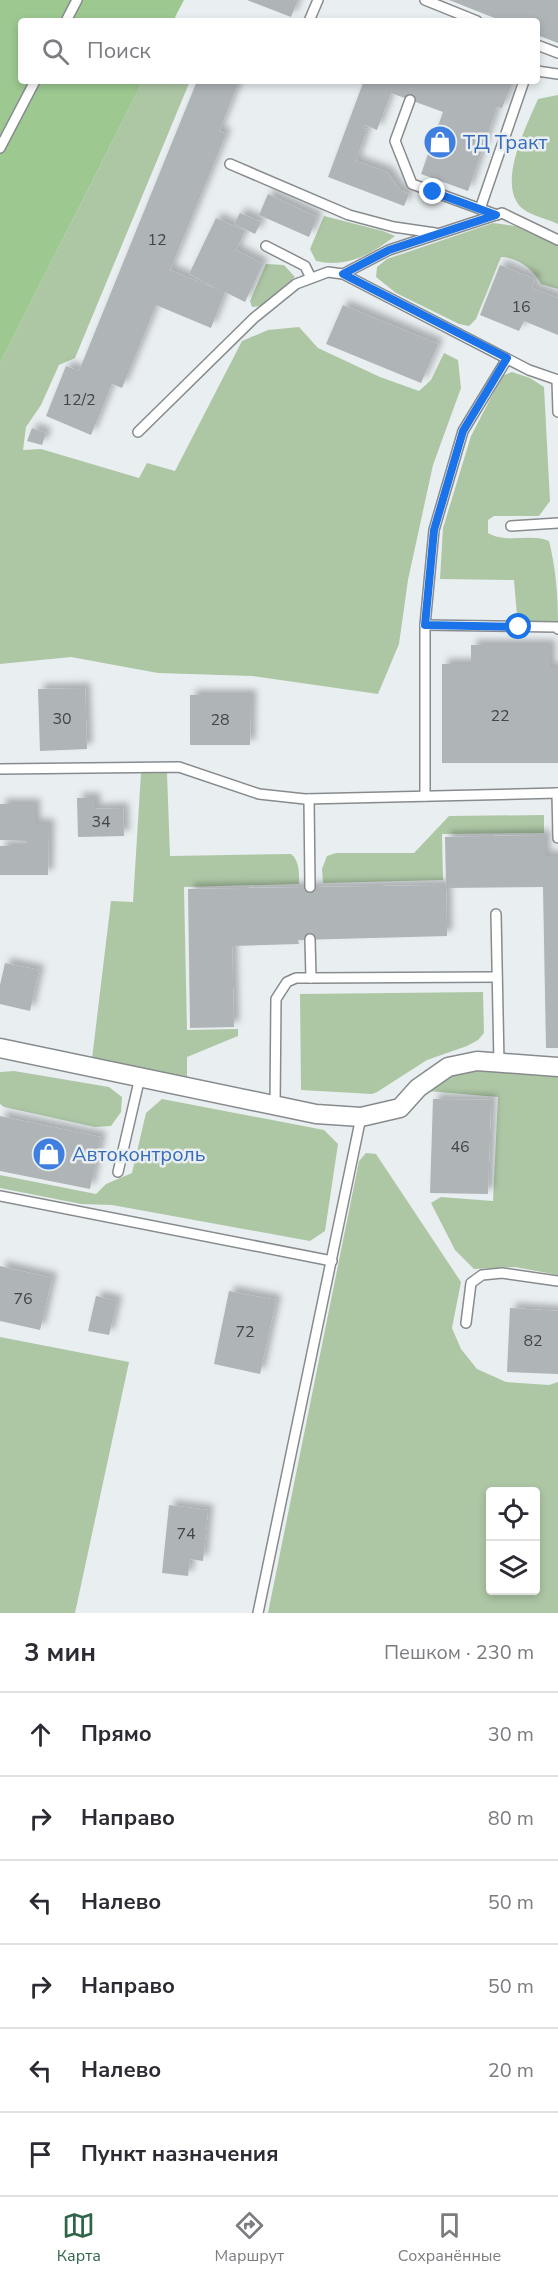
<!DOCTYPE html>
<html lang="ru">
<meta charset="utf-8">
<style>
:root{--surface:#fff;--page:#f2f2f3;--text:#2b2b33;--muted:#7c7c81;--line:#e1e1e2;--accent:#316549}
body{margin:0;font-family:"Nunito Sans",sans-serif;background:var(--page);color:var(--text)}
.controls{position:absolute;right:18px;bottom:18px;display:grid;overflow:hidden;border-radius:6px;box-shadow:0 3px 9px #0003}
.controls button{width:54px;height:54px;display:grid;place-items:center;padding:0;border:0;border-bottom:2px solid var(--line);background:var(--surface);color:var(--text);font:30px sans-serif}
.stop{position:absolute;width:18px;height:18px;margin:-14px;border:4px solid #1a73e8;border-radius:50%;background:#fff}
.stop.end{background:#1a73e8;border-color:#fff;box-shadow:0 2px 6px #0008}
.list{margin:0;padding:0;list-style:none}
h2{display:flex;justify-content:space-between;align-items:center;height:78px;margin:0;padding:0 24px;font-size:26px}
h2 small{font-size:20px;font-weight:400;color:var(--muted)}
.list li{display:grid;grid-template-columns:39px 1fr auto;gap:18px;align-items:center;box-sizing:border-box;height:84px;padding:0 24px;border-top:2px solid var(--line)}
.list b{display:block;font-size:22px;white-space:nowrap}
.list em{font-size:20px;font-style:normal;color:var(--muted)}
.icon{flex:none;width:33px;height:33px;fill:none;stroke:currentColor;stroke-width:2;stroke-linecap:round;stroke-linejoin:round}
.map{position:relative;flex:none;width:558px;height:1613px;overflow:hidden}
.search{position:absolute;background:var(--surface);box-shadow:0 3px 9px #0003;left:18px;right:18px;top:18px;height:66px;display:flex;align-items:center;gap:15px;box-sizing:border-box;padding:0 21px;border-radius:6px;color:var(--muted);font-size:22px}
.sheet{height:582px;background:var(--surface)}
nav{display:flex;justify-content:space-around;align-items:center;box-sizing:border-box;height:84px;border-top:2px solid var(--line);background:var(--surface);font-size:16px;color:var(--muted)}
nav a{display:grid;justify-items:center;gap:3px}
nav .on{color:var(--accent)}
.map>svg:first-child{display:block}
</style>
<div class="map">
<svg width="558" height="1613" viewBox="0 0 558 1613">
<defs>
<filter id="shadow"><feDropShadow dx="5.5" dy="-5.5" stdDeviation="3" flood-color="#0004"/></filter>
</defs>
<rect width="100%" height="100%" fill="#e9eef1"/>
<g fill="#adc7a5" fill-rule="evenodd">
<polygon points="143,81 190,81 75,358 59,365 41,405 26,427 23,450 41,449 139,478 147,463 175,471 242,341 268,330 299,327 318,348 380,377 419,391 431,380 444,353 458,360 461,388 433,465 408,580 399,644 378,694 252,676 158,673 71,657 0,664 0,363"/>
<path d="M558,95v129c-10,-5 -26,-8 -35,-15 -28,-23 4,-84 15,-110z"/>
<path d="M324,216l59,15 12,5c-24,19 -49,32 -79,25l-6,-12z"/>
<path d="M493,223l22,3 43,19v44l-17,-5c-7,-14 -23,-27 -40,-27l-25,62 -7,7 -10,-2 -63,-31 -20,-16 1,-10 10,-8z"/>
<polygon points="266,264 284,265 295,277 261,306 252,307 250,301"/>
<path d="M512,372l18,6 14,9 6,114 -11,15h-45l-6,4v13c19,11 41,0 61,8 7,28 9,55 9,83h-28l-13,-8 -3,-36 -74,-1 3,-51 28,-92 31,-60z"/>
<path d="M141,773h26l3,83 121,-2c9,7 8,20 8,30l-115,3 3,143 51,-1v7l-51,21v21l-95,-19 19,-158 22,1z"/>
<polygon points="544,815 544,833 442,834 443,880 323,883 322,869 327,856 336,853 414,853 449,816"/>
<polygon points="483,992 484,1033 478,1040 467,1046 427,1060 377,1092 372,1094 301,1090 300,994"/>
<polygon points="478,1067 558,1072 558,1275 515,1267 474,1269 455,1250 431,1203 441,1197 493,1201 498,1097 427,1091 448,1076"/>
<polygon points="14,1071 109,1087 122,1097 121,1112 111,1126 95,1127 4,1107 0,1104 0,1072"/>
<polygon points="162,1099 324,1130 338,1144 325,1231 310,1241 112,1205 81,1204 0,1188 0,1175 96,1194 106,1184 132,1173 146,1113"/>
<path d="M366,1153l10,1 85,128 -9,46 9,21 16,20 29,13 43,3 9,-3v231h-290l91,-452zM490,1492h46v98h-46z"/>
<polygon points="0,1337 129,1362 75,1613 0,1613"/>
</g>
<polygon fill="#9dc991" points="0,0 184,0 173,21 21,21 21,81 143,81 0,363"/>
<g fill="#afb4b7" filter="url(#shadow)">
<polygon points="247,0 298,0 291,17"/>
<polygon points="449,0 558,0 558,43 537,35 537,21 502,21"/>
<polygon points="197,81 239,81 219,131 226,134 170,270 219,290 189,274 216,218 245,231 236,250 263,264 245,302 225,292 211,328 156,305 122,388 112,384 91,435 46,416 66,366 79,371"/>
<polygon points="369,81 513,81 502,108 497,107 468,191 421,174 443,112 391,93 377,130 365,125 363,128 367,129 356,161 387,172 400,190 409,194 404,206 328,177 363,83 368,84"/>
<polygon points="268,194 317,217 309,237 259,215"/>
<polygon points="240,213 261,222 255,234 234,224"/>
<polygon points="500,265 535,279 532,288 558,298 558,335 524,321 519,331 480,315"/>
<polygon points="343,305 438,344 421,383 326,344"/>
<polygon points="32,428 46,433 42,445 27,441"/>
<polygon points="471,645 550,645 550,668 558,668 558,763 442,763 442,664 471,664"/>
<polygon points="85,688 87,749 40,751 38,689"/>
<polygon points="190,695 251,695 250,745 190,745"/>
<polygon points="77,798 95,798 95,809 123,808 124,836 78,837"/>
<polygon points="0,804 35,804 35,824 49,824 48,875 0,875 0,846 27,846 27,841 0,840"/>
<polygon points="545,835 545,856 558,856 558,1048 546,1048 543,887 446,888 447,936 298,940 299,944 232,946 234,1027 190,1028 188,889 446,885 445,837"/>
<polygon points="5,963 39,970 30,1011 0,1004 0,985"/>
<polygon points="433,1099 491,1100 488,1194 430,1193"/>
<polygon points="0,1116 101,1137 90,1189 0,1171"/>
<polygon points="0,1266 52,1278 40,1330 0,1321"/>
<polygon points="229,1291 276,1300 260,1374 214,1364"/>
<polygon points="96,1296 117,1301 109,1335 88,1331"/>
<polygon points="510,1308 558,1311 558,1374 507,1372"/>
<polygon points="169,1505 208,1510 203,1561 190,1559 188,1576 162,1573"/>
</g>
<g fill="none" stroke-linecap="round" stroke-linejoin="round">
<g stroke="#878b8e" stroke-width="12">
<g id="service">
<polyline points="425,0 477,21"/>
<polyline points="66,21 77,0"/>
<polyline points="309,21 318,0"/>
<polyline points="537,45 558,53"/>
<polyline points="537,71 558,74"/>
<polyline points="410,100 395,141 412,184 497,215"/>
<polyline points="0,148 35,81"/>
<polyline points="230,164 349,215 394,227 435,233"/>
<polyline points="480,209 524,81"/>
<polyline points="266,246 305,266 311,278"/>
<polyline points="343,274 389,250 502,213 558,240"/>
<polyline points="557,380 558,412"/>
<polyline points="138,432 254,318 296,284 328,272 343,274 529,370 558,380"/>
<polyline points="511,526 558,523"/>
<polyline points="425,625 557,627 558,629"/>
<polyline points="0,769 179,767 259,794 305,799 558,793"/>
<polyline points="557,793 558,838"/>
<polyline points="425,796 425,625 434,530 463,431 507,359"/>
<polyline points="309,799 310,887"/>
<polyline points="496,914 499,1063"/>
<polyline points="310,939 311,978"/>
<polyline points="275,1106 276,999 287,982 296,978 311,978 497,977"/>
<polyline points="118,1172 140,1077"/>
<polyline points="0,1196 332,1261"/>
<polyline points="466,1323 471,1283 482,1275 502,1273 558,1281"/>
<polyline points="258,1613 361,1117"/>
</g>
</g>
<g stroke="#878b8e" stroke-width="21">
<polyline id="minor" points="0,1048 316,1114 361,1117 400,1108 418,1088 448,1067 477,1061 558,1067"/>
</g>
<use href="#service" stroke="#fff" stroke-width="9"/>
<use href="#minor" stroke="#fff" stroke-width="18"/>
</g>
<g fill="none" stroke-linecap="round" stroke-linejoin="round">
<polyline stroke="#1a73e8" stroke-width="8" points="433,192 496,215 389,250 343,274 507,358 463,431 434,530 425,625 519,627"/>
</g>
<defs>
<g id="shop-disc" transform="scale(1.725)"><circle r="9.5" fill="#3f7fe0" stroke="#e9eef1"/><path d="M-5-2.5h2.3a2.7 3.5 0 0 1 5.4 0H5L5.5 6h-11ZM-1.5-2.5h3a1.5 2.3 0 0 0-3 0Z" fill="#fff"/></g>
</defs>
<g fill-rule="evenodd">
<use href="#shop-disc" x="440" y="142"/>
<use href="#shop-disc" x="49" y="1154"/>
</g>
<g text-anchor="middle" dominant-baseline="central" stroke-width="5" stroke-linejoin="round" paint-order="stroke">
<g font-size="16" fill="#434647">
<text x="157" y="240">12</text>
<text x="521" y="307">16</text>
<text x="79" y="400">12/2</text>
<text x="500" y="716">22</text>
<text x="62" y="719">30</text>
<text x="220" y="720">28</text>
<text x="101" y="822">34</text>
<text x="460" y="1147">46</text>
<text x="23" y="1299">76</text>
<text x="245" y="1332">72</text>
<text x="533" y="1341">82</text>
<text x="186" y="1534">74</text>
</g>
<g font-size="20" fill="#366cbe" stroke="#e9eef1" text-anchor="start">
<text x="463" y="142">ТД Тракт</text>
<text x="72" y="1154">Автоконтроль</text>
</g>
</g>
</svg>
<div class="controls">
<button><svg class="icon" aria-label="locate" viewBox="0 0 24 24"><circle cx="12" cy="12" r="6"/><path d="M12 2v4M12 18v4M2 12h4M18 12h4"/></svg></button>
<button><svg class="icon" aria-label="layers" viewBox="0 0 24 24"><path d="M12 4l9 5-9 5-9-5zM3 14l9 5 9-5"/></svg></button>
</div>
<div class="stop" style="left:519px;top:627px"></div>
<div class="stop end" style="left:433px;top:192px"></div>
<div class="search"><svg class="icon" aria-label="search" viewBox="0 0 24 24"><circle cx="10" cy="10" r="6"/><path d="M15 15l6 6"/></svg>Поиск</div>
</div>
<section class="sheet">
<h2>3 мин<small>Пешком · 230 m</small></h2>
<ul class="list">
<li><svg class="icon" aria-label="ahead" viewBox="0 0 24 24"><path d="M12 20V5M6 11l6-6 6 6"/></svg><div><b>Прямо</b></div><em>30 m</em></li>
<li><svg class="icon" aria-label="right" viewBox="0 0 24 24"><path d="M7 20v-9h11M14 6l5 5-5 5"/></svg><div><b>Направо</b></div><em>80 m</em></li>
<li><svg class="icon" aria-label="left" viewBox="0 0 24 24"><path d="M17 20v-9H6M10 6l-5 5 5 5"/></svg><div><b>Налево</b></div><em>50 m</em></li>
<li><svg class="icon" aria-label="right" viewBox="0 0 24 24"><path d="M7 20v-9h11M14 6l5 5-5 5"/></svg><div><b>Направо</b></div><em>50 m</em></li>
<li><svg class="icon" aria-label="left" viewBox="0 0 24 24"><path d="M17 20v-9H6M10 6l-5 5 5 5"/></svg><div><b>Налево</b></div><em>20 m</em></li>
<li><svg class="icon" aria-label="arrive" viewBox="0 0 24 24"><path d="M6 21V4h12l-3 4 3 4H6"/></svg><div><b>Пункт назначения</b></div></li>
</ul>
</section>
<nav>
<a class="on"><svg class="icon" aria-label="map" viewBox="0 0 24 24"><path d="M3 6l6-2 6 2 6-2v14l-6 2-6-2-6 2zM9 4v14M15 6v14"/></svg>Карта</a>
<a><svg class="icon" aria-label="directions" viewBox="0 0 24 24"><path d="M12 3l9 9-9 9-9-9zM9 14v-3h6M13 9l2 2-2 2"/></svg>Маршрут</a>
<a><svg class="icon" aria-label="saved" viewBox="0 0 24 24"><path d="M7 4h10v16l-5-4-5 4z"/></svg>Сохранённые</a>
</nav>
